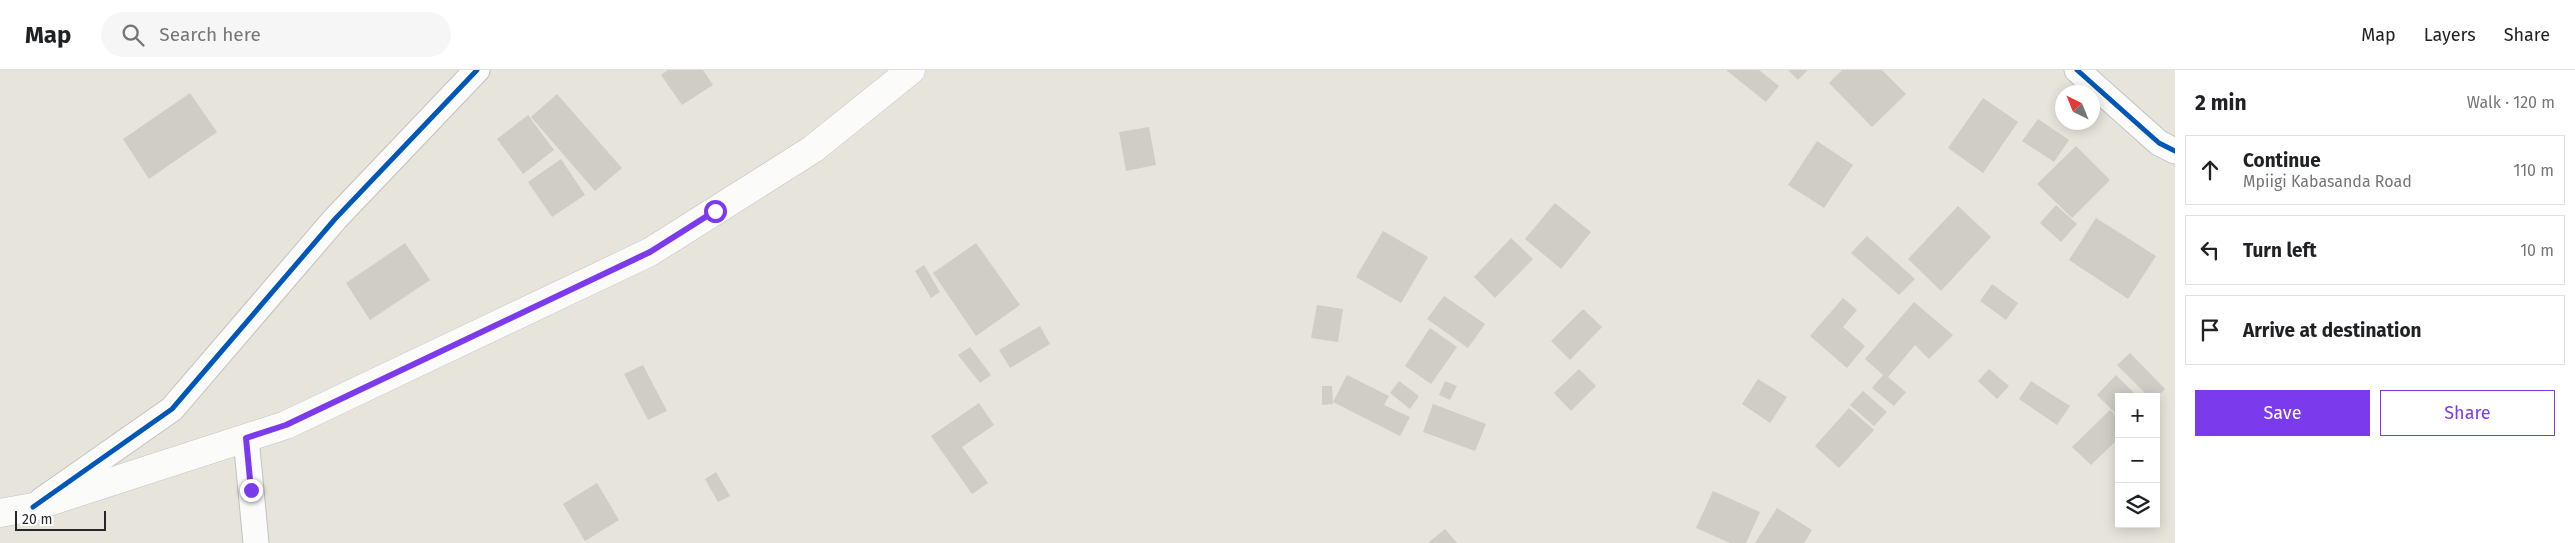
<!DOCTYPE html>
<meta charset="utf-8">
<style>
:root{--surface:#fff;--page:#f6f6f6;--text:#202124;--muted:#757577;--line:#e0e0e0;--accent:#7c3aed}
body{margin:0;font-family:"Fira Sans",sans-serif;background:var(--page);color:var(--text)}
.controls{position:absolute;right:15px;bottom:15px;display:grid;overflow:hidden;border-radius:0px;box-shadow:0 2px 12px #0003}
.controls button{width:45px;height:45px;display:grid;place-items:center;padding:0;border:0;border-bottom:1px solid var(--line);background:var(--surface);color:var(--text);font:25px sans-serif}
.compass{position:absolute;left:2055px;top:15px;width:45px;height:45px;border-radius:50%;background:var(--surface);box-shadow:0 2px 12px #0003;rotate:317deg}
.scale{position:absolute;left:15px;bottom:12px;width:91px;box-sizing:border-box;padding-left:5px;border:2px solid #272727;border-top:0;font-size:14px;line-height:18px;white-space:nowrap;color:#272727;-webkit-text-stroke:4px #fff;paint-order:stroke}
.stop{position:absolute;width:15px;height:15px;margin:-11px;border:4px solid #7c3aed;border-radius:50%;background:#fff}
.stop.end{background:#7c3aed;border-color:#fff;box-shadow:0 1px 5px #0008}
.list{margin:0;padding:0;list-style:none}
h2{display:flex;justify-content:space-between;align-items:center;height:65px;margin:0;padding:0 20px;font-size:21px}
h2 small{font-size:16px;font-weight:400;color:var(--muted)}
.list li{display:grid;grid-template-columns:32px 1fr auto;gap:15px;align-items:center;box-sizing:border-box;height:70px;margin:0 10px 10px;padding:0 10px;border:1px solid var(--line);border-radius:0px}
.list b{display:block;font-size:19px;white-space:nowrap}
.list p{margin:0;font-size:16px;white-space:nowrap;color:var(--muted)}
.list em{font-size:16px;font-style:normal;color:var(--muted)}
.actions{display:flex;gap:10px;padding:15px 20px}
.actions a{flex:1;padding:11px 0;border:1px solid var(--accent);border-radius:0px;text-align:center;font-size:18px;color:var(--accent)}
.actions .main{background:var(--accent);color:#fff}
.icon{flex:none;width:28px;height:28px;fill:none;stroke:currentColor;stroke-width:2;stroke-linecap:round;stroke-linejoin:round}
.map{position:relative;flex:none;width:2175px;height:473px;overflow:hidden}
header{display:flex;align-items:center;gap:30px;box-sizing:border-box;height:70px;padding:0 25px;background:var(--surface);border-bottom:1px solid var(--line)}
header strong{font-size:24px}
nav{display:flex;gap:28px;margin-inline-start:auto;font-size:18px}
.search{width:350px;height:45px;background:var(--page);display:flex;align-items:center;gap:12px;box-sizing:border-box;padding:0 18px;border-radius:28px;color:var(--muted);font-size:19px}
main{display:flex}
aside{flex:1;background:var(--surface)}
.map>svg:first-child{display:block}
</style>
<header>
<strong>Map</strong>
<div class="search"><svg class="icon" aria-label="search" viewBox="0 0 24 24"><circle cx="10" cy="10" r="6"/><path d="M15 15l6 6"/></svg>Search here</div>
<nav><a>Map</a><a>Layers</a><a>Share</a></nav>
</header>
<main>
<div class="map">
<svg width="2175" height="473" viewBox="0 0 2175 473">
<rect width="100%" height="100%" fill="#e7e4db"/>
<g fill="#cfcdc6">
<polygon points="668,0 703,0 713,15 682,35 661,5"/>
<polygon points="1726,0 1759,0 1779,16 1766,32"/>
<polygon points="1788,0 1808,0 1798,10"/>
<polygon points="1842,0 1882,0 1906,24 1872,57 1829,13"/>
<polygon points="190,23 217,62 149,109 123,69"/>
<polygon points="557,24 622,98 595,121 531,47"/>
<polygon points="1983,28 2018,52 1983,103 1948,78"/>
<polygon points="528,45 554,80 523,104 497,69"/>
<polygon points="2038,49 2069,70 2054,92 2022,71"/>
<polygon points="1149,57 1156,95 1126,101 1119,62"/>
<polygon points="1817,71 1853,95 1824,138 1788,115"/>
<polygon points="2076,76 2110,110 2072,148 2037,114"/>
<polygon points="561,89 585,125 552,147 528,112"/>
<polygon points="1555,133 1591,162 1561,199 1525,169"/>
<polygon points="2056,135 2077,154 2061,172 2040,153"/>
<polygon points="1958,136 1991,167 1941,221 1908,189"/>
<polygon points="2096,148 2156,186 2128,229 2069,190"/>
<polygon points="1383,161 1428,187 1401,233 1356,207"/>
<polygon points="1867,166 1915,209 1899,225 1851,183"/>
<polygon points="1511,168 1533,189 1495,228 1474,207"/>
<polygon points="405,173 430,210 370,250 346,213"/>
<polygon points="976,173 1020,235 976,266 933,203"/>
<polygon points="924,195 940,222 931,228 915,201"/>
<polygon points="1992,214 2018,233 2006,250 1980,231"/>
<polygon points="1444,226 1485,254 1468,278 1427,249"/>
<polygon points="1843,228 1857,240 1843,257 1865,276 1847,298 1810,266"/>
<polygon points="1914,232 1953,265 1929,289 1915,275 1888,307 1906,322 1894,336 1872,318 1883,305 1865,289"/>
<polygon points="1317,235 1343,239 1338,272 1311,268"/>
<polygon points="1583,239 1602,257 1570,290 1551,271"/>
<polygon points="1040,256 1050,274 1010,298 999,280"/>
<polygon points="1430,258 1457,277 1431,314 1405,296"/>
<polygon points="970,277 991,305 980,313 958,285"/>
<polygon points="2130,283 2165,319 2156,328 2149,327 2117,295"/>
<polygon points="643,295 667,341 648,350 624,304"/>
<polygon points="1579,299 1596,316 1571,341 1554,323"/>
<polygon points="1989,299 2009,316 1997,329 1978,311"/>
<polygon points="1347,305 1389,326 1384,335 1410,347 1400,366 1333,332"/>
<polygon points="2116,305 2138,327 2119,327 2119,347 2097,325"/>
<polygon points="1758,309 1787,327 1770,353 1742,334"/>
<polygon points="1399,311 1419,326 1410,339 1390,323"/>
<polygon points="1445,311 1457,316 1450,330 1439,325"/>
<polygon points="2031,311 2070,336 2057,355 2019,329"/>
<polygon points="1322,316 1332,316 1333,334 1322,335"/>
<polygon points="1863,321 1887,342 1874,356 1850,335"/>
<polygon points="979,333 994,355 962,377 988,413 972,424 931,366"/>
<polygon points="1433,334 1486,354 1475,381 1423,362"/>
<polygon points="1849,338 1874,360 1839,398 1815,376"/>
<polygon points="2110,340 2119,349 2119,368 2091,395 2072,377"/>
<polygon points="716,402 730,426 718,432 705,409"/>
<polygon points="597,413 619,450 585,471 563,434"/>
<polygon points="1713,421 1760,442 1746,473 1730,473 1696,458"/>
<polygon points="1777,438 1812,460 1804,473 1755,473"/>
<polygon points="1445,459 1457,473 1428,473"/>
</g>
<g fill="none" stroke-linecap="round" stroke-linejoin="round">
<g stroke="#c3c1c2" stroke-width="27">
<g id="street">
<polyline points="2077,0 2159,73 2175,81"/>
<polyline points="246,368 256,473"/>
<polyline points="42,430 172,339 335,149 477,0"/>
</g>
</g>
<g stroke="#c3c1c2" stroke-width="29">
<polyline id="secondary" points="0,443 33,437 286,355 650,182 813,79 911,0"/>
</g>
<use href="#street" stroke="#fbfbfa" stroke-width="25"/>
<use href="#secondary" stroke="#fbfbfa" stroke-width="28"/>
<g stroke="#fff" stroke-width="8">
<g id="cycleway">
<polyline points="2077,0 2159,73 2175,81"/>
<polyline points="33,437 172,339 335,149 477,0"/>
</g>
</g>
<use href="#cycleway" stroke="#0057b8" stroke-width="5"/>
</g>
<g fill="none" stroke-linecap="round" stroke-linejoin="round">
<polyline stroke="#7c3aed" stroke-width="6" points="251,420 246,368 286,355 650,182 715,141"/>
</g>
</svg>
<div class="controls">
<button>+</button>
<button>−</button>
<button><svg class="icon" aria-label="layers" viewBox="0 0 24 24"><path d="M12 4l9 5-9 5-9-5zM3 14l9 5 9-5"/></svg></button>
</div>
<svg class="compass" viewBox="-18 -18 36 36"><path d="M0-13l5 13h-10z" fill="#e53935"/><path d="M0 13l5-13h-10z" fill="#757577"/></svg>
<div class="scale">20 m</div>
<div class="stop" style="left:715px;top:141px"></div>
<div class="stop end" style="left:251px;top:420px"></div>
</div>
<aside>
<h2>2 min<small>Walk · 120 m</small></h2>
<ul class="list">
<li><svg class="icon" aria-label="ahead" viewBox="0 0 24 24"><path d="M12 20V5M6 11l6-6 6 6"/></svg><div><b>Continue</b><p>Mpiigi Kabasanda Road</p></div><em>110 m</em></li>
<li><svg class="icon" aria-label="left" viewBox="0 0 24 24"><path d="M17 20v-9H6M10 6l-5 5 5 5"/></svg><div><b>Turn left</b></div><em>10 m</em></li>
<li><svg class="icon" aria-label="arrive" viewBox="0 0 24 24"><path d="M6 21V4h12l-3 4 3 4H6"/></svg><div><b>Arrive at destination</b></div></li>
</ul>
<div class="actions"><a class="main">Save</a><a>Share</a></div>
</aside>
</main>
